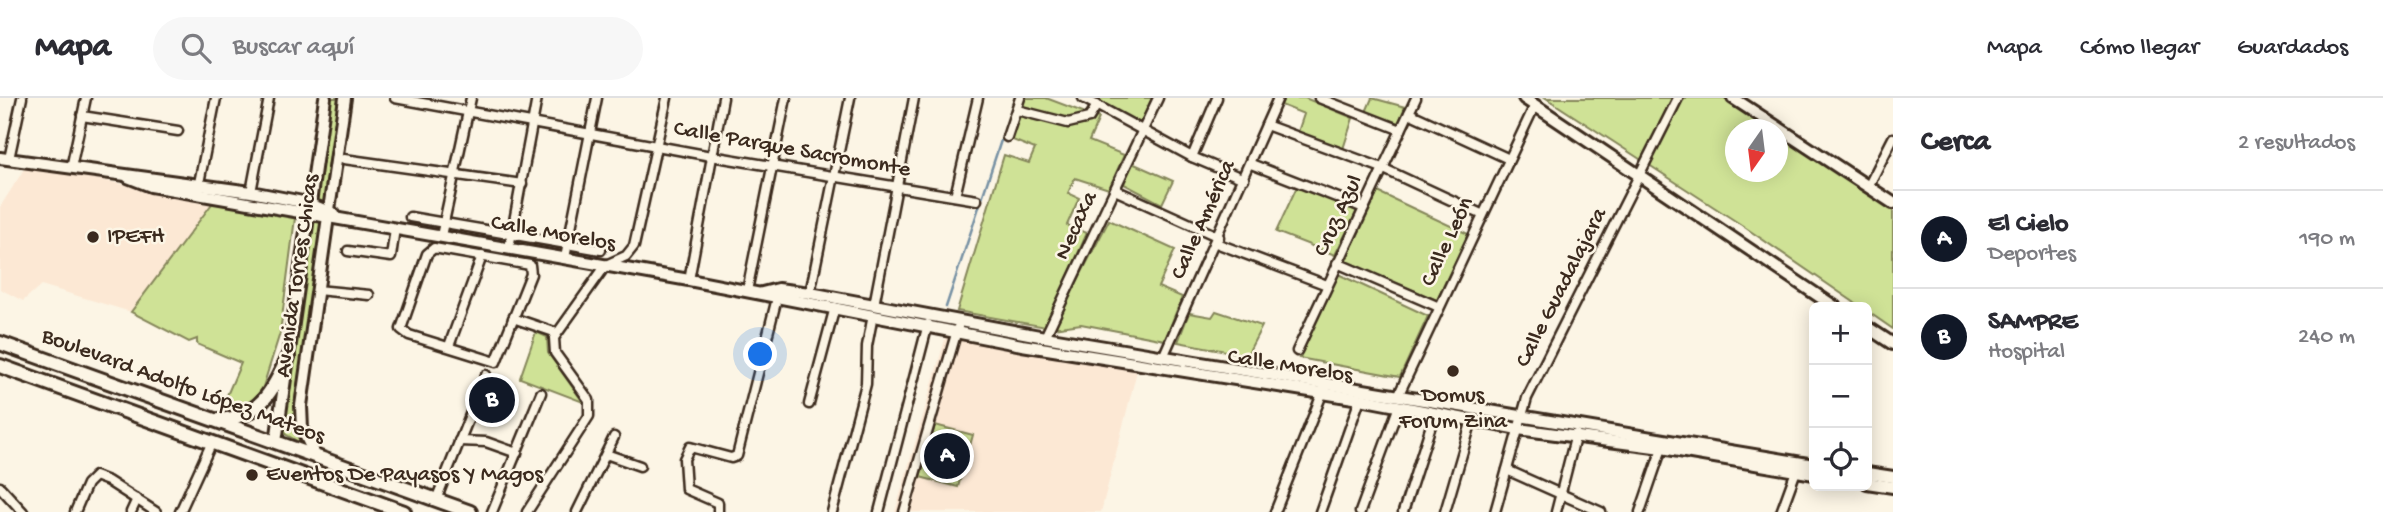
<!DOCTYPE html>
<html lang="es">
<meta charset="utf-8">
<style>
:root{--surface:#fff;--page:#f7f7f7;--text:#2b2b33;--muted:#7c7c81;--line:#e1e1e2;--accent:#111827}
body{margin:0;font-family:"Gochi Hand",sans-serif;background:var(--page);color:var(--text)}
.controls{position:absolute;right:21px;bottom:21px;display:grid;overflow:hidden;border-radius:10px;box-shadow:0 4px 18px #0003}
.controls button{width:63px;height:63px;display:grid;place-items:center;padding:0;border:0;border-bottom:2px solid var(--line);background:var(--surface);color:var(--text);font:35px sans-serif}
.compass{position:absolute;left:1725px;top:21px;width:63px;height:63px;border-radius:50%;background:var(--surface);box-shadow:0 4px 18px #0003;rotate:194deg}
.you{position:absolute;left:761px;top:257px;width:24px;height:24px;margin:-18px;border:5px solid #fff;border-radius:50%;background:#1a73e8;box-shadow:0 0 0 10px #1a73e833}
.badge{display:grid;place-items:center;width:46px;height:46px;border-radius:50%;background:var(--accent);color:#fff;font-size:23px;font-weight:700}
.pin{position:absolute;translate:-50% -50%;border:4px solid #fff;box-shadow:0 2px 7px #0006}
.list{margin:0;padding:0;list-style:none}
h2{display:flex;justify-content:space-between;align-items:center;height:91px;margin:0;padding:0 28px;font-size:30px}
h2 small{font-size:23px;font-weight:400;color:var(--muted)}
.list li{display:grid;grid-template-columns:46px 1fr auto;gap:21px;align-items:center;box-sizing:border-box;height:98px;padding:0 28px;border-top:2px solid var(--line)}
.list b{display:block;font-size:26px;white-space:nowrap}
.list p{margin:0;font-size:23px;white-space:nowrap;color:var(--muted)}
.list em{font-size:23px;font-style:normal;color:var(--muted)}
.icon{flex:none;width:38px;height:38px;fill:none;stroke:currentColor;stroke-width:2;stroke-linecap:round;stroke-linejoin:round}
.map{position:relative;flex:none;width:1893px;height:414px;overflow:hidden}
header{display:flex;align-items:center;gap:42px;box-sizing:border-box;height:98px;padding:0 35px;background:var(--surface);border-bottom:2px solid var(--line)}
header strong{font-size:33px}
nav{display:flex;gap:38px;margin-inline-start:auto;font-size:24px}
.search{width:490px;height:63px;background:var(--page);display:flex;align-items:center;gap:18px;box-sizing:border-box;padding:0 24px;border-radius:38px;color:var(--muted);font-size:26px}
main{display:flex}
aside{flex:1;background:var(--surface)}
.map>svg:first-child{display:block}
</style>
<header>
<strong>Mapa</strong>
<div class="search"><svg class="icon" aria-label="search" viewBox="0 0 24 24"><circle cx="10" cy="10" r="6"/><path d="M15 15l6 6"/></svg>Buscar aquí</div>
<nav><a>Mapa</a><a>Cómo llegar</a><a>Guardados</a></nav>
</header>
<main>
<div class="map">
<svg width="1893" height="414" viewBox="0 0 1893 414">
<rect width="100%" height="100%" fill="#fcf5e5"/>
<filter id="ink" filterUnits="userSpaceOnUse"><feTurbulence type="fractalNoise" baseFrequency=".0143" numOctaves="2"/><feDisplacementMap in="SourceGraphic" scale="14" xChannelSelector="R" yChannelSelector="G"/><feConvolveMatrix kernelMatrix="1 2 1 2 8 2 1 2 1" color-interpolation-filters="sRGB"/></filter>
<g filter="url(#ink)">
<g fill="#fce8d4">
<polygon points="26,68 214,103 131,214 41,187 23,203 0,191 0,109"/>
<polygon points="948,231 1137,273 1101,414 895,414"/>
</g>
<g fill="#cfe296" stroke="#85865a" stroke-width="2">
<polygon points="329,0 338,0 325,106 315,100"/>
<polygon points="1020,0 1046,0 1099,20 1089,43 1124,57 1109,91 1075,80 1068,95 1079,100 1067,127 1087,135 1046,229 957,213 1004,57 1029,65 1035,51 1010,41"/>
<polygon points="1084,0 1152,0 1140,26"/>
<polygon points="1284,0 1305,0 1353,20 1343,51 1298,34 1304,16 1281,7"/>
<polygon points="1372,0 1405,9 1398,26 1366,14"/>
<polygon points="1546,0 1724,0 1772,31 1736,32 1736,74 1778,74 1778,35 1893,109 1893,231 1867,213 1867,209 1861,209 1740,126"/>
<polygon points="1132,65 1173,83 1162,106 1124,86"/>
<polygon points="1298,86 1357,113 1335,157 1276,134"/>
<polygon points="1378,94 1468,136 1437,202 1345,164"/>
<polygon points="214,103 295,120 280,235 262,292 249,306 221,311 241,265 197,246 197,241 189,244 131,214"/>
<polygon points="311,120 324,120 295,301 295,332 301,345 283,335"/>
<polygon points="1109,122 1175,152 1158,189 1182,199 1165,242 1081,226 1053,230"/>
<polygon points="1338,176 1428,218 1400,279 1299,260"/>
<polygon points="1216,213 1262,228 1247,257 1178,244 1189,215 1212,219"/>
<polygon points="536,234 547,239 548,255 583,304 520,280"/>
<polygon points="935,327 973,337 958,389 920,379"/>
</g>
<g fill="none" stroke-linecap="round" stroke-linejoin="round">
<polyline stroke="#7791a4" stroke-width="2.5" points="946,209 1015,0"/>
<g stroke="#3b2a1e" stroke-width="13">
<g id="minor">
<polyline points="395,0 711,58 977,102"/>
<polyline points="1083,0 1192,59 1244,81"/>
<polyline points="1319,0 1401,32"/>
<polyline points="1017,12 1068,25 1089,20 1097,7"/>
<polyline points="1409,15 1509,61"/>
<polyline points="82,18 178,33"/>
<polyline points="1266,27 1382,70 1481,116"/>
<polyline points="1007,39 1020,0"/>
<polyline points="1192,59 1217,0"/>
<polyline points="9,61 22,0"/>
<polyline points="344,61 522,86"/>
<polyline points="1251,66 1364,110"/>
<polyline points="71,70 86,0"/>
<polyline points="199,85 216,0"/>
<polyline points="1868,89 1893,40"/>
<polyline points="1115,92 1219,139"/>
<polyline points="251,94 269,0"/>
<polyline points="955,98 978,0"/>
<polyline points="410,119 601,152"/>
<polyline points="441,138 471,0"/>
<polyline points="1216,145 1327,187"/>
<polygon points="434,150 530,167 531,176 496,264 409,237 401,231 427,156"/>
<polyline points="509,150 537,0"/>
<polyline points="348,153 391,159 395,130"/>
<polyline points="565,160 597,0"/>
<polyline points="1337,165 1439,209"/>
<polyline points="689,182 723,0"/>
<polyline points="317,192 369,197"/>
<polyline points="747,193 786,0"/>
<polyline points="810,195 850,0"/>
<polyline points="874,207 914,0"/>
<polyline points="513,220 557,235"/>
<polyline points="1045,239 1158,0"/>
<polyline points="449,248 482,158"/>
<polyline points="1297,253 1416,0"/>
<polyline points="1163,259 1278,0"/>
<polyline points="1398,298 1535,7"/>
<polyline points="809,306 835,209"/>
<polyline points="459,343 486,344 517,355"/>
<polyline points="606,356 640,368"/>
<polyline points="1507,372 1601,414"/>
<polyline points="0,389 23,414"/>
<polyline points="436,402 486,277"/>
<polyline points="75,414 87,386 95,378 108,383 156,414"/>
<polyline points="131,414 137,401"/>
<polyline points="180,414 212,344"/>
<polyline points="492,414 541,295"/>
<polyline points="527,414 589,318 589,302 555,255 554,240 606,167 626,158 634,148 667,0"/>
<polyline points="577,414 614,339"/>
<polyline points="718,414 718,405 686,391 684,361 690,349 731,360 737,358 777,200"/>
<polyline points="832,414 866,286 867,248 873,217"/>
<polyline points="879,414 928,226"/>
<polyline points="904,414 958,229"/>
<polyline points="1275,414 1324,291"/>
<polyline points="1320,414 1360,301"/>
<polyline points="1360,414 1399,308"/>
<polyline points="1403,414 1435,315"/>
<polyline points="1445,414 1472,322"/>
<polyline points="1495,414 1527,300 1678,0"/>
<polyline points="1556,414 1576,336"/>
<polyline points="1640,414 1662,350"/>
<polyline points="1781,414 1796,373"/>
</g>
</g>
<g stroke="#3b2a1e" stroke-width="16">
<g id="secondary">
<polyline points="1524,0 1835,209"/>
<polyline points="1733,0 1893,105"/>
<polyline points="0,60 251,94 308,105 334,116"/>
<polyline points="128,79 151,88 689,182 1022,247 1360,301 1518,331 1662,350 1814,376"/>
<polyline points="762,195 778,191 810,195 1045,239 1814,367"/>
<polyline points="1867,229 1893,246"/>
<polyline points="276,344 325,0"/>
<polyline points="316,359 302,331 301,308 345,0"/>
<polyline points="1867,375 1893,379"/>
<polyline points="1867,385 1893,389"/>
</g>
</g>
<g stroke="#3b2a1e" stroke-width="18">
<g id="primary">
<polyline points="0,245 470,414"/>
<polyline points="0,268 404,414"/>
<path d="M219,322c41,-3 54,-29 69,-63"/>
</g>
</g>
<use href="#minor" stroke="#fcf5e5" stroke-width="8"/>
<use href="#secondary" stroke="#fcf5e5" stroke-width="10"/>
<use href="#primary" stroke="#fcf5e5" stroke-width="12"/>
</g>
</g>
<g fill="#3b2a1e" stroke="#fcf5e5" stroke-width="2.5">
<circle cx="93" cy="139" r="7"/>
<circle cx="1453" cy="273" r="7"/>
<circle cx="252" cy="377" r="7"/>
</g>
<g text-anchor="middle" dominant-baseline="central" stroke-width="5" stroke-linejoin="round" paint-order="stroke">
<g font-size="23" fill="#3b2a1e" stroke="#fcf5e5">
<text transform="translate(792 52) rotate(10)">Calle Parque Sacromonte</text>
<text transform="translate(1339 118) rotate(-65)">Cruz Azul</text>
<text transform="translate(1204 122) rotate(-66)">Calle América</text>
<text transform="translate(1077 128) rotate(-65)">Necaxa</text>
<text transform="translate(553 136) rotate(10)">Calle Morelos</text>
<text transform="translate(1448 144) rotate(-65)">Calle León</text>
<text transform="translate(298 178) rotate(-82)">Avenida Torres Chicas</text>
<text transform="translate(1562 190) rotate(-63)">Calle Guadalajara</text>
<text transform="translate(1290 269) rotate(9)">Calle Morelos</text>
<text transform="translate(183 289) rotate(20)">Boulevard Adolfo López Mateos</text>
</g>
<g font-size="23" fill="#3b2a1e" stroke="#fcf5e5" text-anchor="start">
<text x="107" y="139">IPEFH</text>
<text x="1453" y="298" text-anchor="middle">Domus<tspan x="1453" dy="26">Forum Zina</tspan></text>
<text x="266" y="377">Eventos De Payasos Y Magos</text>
</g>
</g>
</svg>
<div class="controls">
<button>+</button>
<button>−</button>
<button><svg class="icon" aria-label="locate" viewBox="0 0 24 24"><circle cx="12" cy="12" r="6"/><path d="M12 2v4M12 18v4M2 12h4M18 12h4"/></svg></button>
</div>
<svg class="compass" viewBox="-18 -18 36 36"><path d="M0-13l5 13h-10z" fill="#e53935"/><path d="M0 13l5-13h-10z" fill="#7c7c81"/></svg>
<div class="you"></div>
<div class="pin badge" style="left:947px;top:358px">A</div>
<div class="pin badge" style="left:492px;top:302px">B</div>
</div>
<aside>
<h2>Cerca<small>2 resultados</small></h2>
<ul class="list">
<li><span class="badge">A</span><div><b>El Cielo</b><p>Deportes</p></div><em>190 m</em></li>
<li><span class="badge">B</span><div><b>SAMPRE</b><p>Hospital</p></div><em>240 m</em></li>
</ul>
</aside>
</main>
